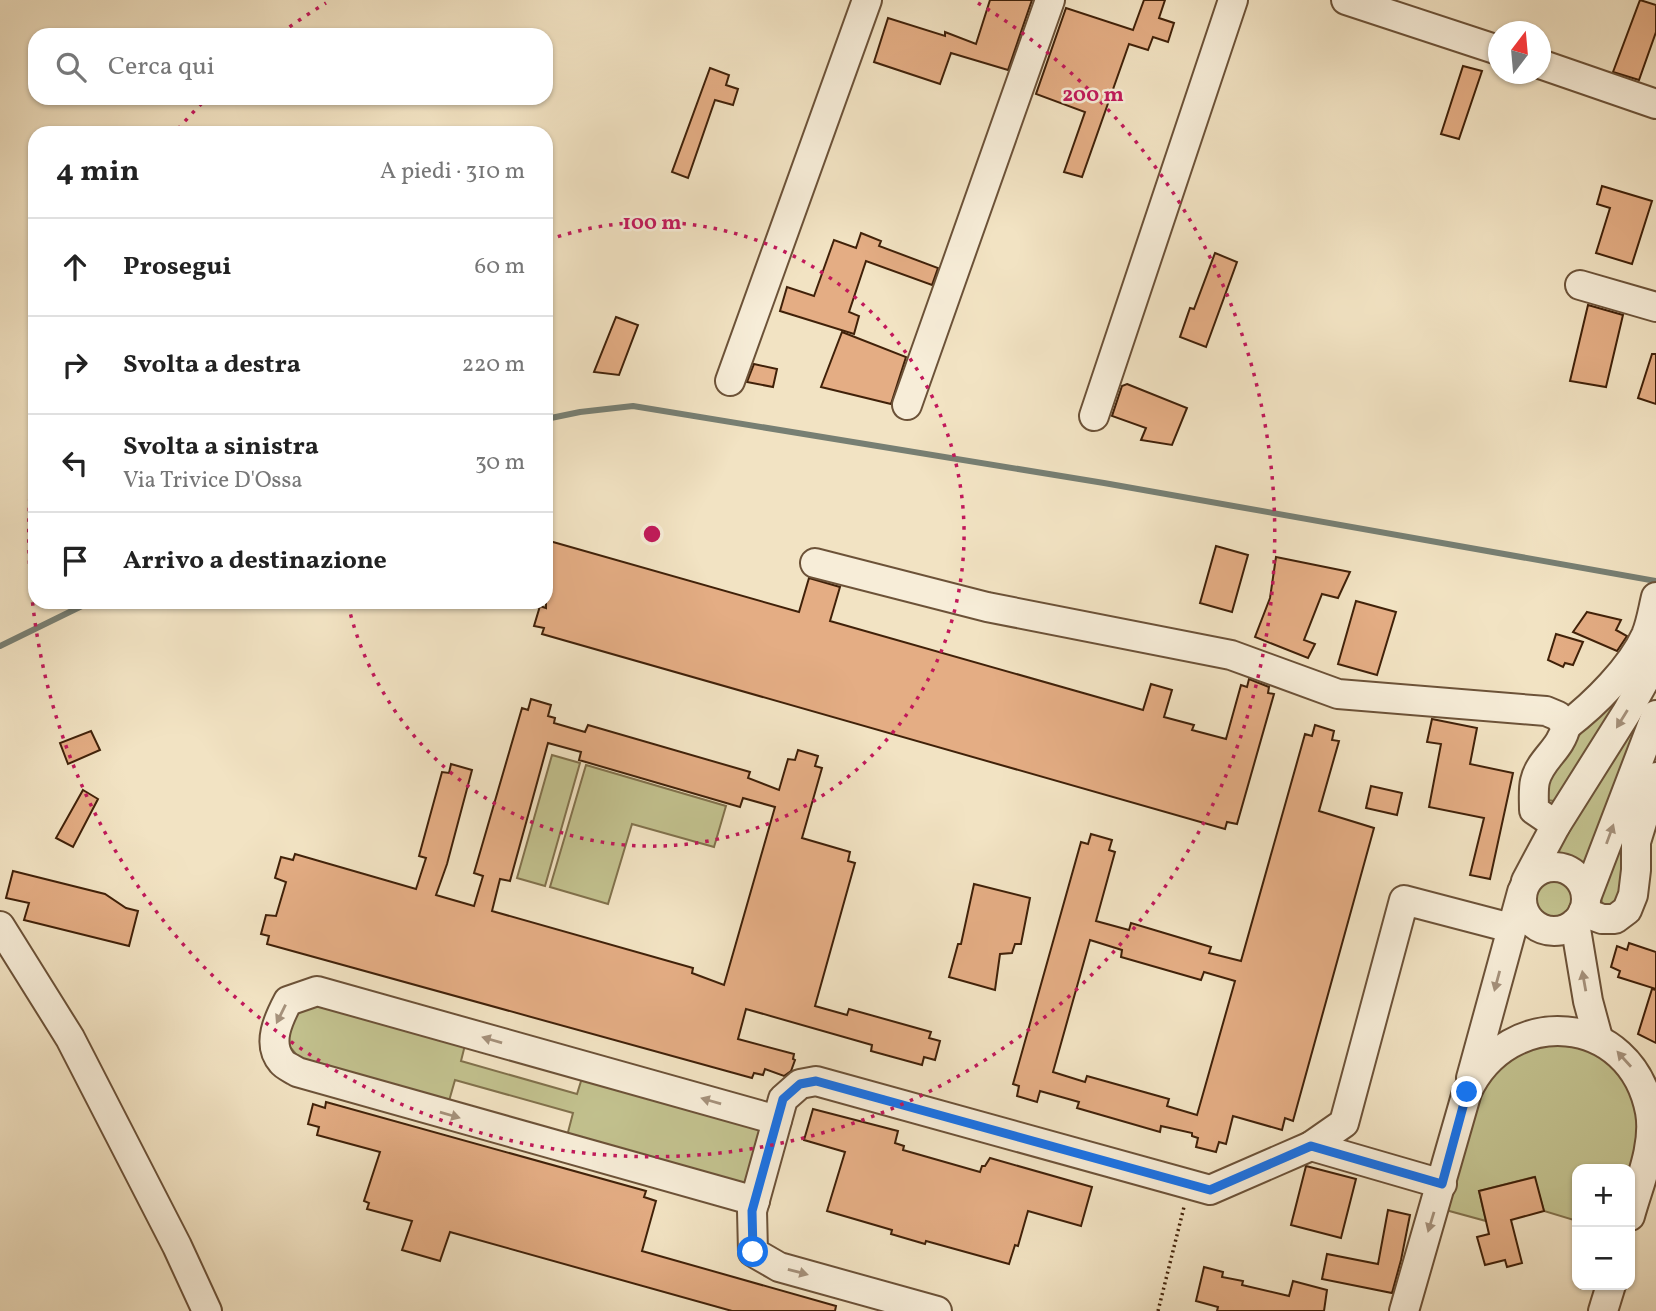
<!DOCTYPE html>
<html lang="it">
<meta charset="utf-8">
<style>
:root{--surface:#fff;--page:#f2f2f2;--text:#222;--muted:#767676;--line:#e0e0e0}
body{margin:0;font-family:Vollkorn,serif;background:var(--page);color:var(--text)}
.controls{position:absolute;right:21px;bottom:21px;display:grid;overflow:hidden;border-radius:14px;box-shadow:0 2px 5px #0004}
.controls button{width:63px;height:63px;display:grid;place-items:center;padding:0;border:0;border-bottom:2px solid var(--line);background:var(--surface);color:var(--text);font:35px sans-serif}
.compass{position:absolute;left:1488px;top:21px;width:63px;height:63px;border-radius:50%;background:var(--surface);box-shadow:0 2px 5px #0004;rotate:16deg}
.stop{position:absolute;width:21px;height:21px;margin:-16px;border:5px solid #1a73e8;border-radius:50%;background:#fff}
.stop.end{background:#1a73e8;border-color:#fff;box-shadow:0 2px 7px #0008}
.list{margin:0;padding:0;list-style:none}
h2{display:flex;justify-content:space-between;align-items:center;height:91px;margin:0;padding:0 28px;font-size:30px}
h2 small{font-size:23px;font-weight:400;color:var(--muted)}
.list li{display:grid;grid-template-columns:46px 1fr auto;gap:21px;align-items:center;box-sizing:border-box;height:98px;padding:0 28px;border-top:2px solid var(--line)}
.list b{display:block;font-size:26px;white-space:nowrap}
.list p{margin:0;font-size:23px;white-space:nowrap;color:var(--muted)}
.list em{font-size:23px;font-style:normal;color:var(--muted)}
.icon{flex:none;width:38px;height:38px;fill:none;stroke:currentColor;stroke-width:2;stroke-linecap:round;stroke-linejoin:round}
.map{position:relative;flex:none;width:1656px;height:1311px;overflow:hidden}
.search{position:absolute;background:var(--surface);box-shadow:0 2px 5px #0004;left:28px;top:28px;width:525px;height:77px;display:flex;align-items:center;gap:18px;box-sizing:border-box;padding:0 24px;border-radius:21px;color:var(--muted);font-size:26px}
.panel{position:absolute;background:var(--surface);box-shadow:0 2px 5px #0004;left:28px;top:126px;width:525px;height:483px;border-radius:21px}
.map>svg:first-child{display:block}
</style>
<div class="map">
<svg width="1656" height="1311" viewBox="0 0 1656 1311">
<rect width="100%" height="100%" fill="#f2e3c3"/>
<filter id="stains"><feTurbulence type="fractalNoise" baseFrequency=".00286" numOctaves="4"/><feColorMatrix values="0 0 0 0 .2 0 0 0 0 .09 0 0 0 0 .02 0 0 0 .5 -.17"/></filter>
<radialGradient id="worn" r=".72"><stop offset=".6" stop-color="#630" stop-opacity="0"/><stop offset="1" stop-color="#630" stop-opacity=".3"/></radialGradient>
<g fill="#c2c18e" stroke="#81714c" stroke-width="2">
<polygon points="1644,661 1559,802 1548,800 1545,794 1553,765"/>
<polygon points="1636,713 1644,717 1584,871 1552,847"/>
<polygon points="552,755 580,763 545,886 517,878"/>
<polygon points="1651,760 1654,761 1628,836 1628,877 1614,904 1608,906 1602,903 1601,898"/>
<polygon points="586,765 726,806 714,847 632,824 608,904 550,887"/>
<circle cx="1554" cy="898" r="20"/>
<polygon points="323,1005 465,1045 461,1061 577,1094 582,1078 763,1129 747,1186 567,1136 573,1113 455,1080 449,1101 300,1059 290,1047 288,1032 294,1016 306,1008"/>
<polygon points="1563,1042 1603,1056 1631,1089 1640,1131 1630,1169 1577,1169 1577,1221 1544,1211 1534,1177 1479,1191 1486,1221 1442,1209 1476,1094 1515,1053"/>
</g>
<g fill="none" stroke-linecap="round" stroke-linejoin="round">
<g stroke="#777f73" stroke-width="6">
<polyline points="546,419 580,412 633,406 1104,483 1656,581"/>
<polyline points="0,646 90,602"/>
</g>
</g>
<g fill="#e4ad84" stroke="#402109" stroke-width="2" fill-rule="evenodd">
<polygon points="990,0 1032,0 1008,70 951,53 940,84 874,62 888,18 945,36 945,32 976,44"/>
<polygon points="1144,0 1165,0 1159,18 1174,23 1168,42 1153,37 1148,50 1129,44 1082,177 1064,172 1085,112 1036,94 1066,8 1133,30"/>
<polygon points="1640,0 1656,5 1656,32 1639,80 1613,72"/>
<polygon points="1463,66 1482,71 1459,139 1441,134"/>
<polygon points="710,68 729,75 726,85 738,89 733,105 715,100 688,178 672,172"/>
<polygon points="1602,186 1652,201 1632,264 1596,253 1610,208 1597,204"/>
<polygon points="861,233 881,241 879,246 938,268 932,285 866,261 849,312 859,316 854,334 780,311 787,287 814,296 834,240 856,248"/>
<polygon points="1215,253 1237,262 1206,347 1180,337 1190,308 1194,309"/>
<polygon points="1588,305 1623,315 1606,387 1570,381"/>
<polygon points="616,317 638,325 619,375 594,372"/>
<polygon points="842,332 906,357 891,404 821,387"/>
<polygon points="1652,354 1656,354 1656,404 1638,398"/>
<polygon points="754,364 777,369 773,387 747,382"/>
<polygon points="1127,384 1187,408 1172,445 1141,440 1146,428 1112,416 1122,386"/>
<polygon points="546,540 799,612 809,578 840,587 830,621 1143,710 1151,684 1172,690 1164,717 1194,725 1192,730 1226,739 1241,685 1247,687 1249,679 1269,687 1268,693 1274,694 1237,824 1227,822 1225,829 542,634 544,628 534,626 540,606 546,608"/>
<polygon points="1216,546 1248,555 1232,612 1200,603"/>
<polygon points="1276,557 1350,572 1338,598 1322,594 1304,640 1315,644 1308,658 1255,637 1270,598"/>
<polygon points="1356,601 1396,612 1377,675 1338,664"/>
<polygon points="1587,612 1621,620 1616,630 1627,636 1617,651 1573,632"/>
<polygon points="1556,634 1583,642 1573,665 1565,663 1563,667 1548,660"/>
<path d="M531,699l20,6 -3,11 7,2 -1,5 31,9 3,-7 162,47 -2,6 31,12 9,-31 7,1 3,-10 20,6 -3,10 7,2 -20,70 48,14 -2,9 7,2 -40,143 32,9 2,-6 82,23 -2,6 11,3 -5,19 -11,-3 -2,8 -51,-14 1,-6 -126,-36 -8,30 56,15 -1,5 2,1 -4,11 -7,5 -19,-7 -2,6 -9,-2 -2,5 -485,-134 2,-8 -8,-2 5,-19 10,1 10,-34 -11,-4 6,-21 12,3 2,-6 121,35 10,-31 -7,-2 23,-84 7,1 2,-9 21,6 -25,94 -11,31 38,11 9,-30 -9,-3 48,-165 6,2zM548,743l33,9 -2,8 161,47 3,-9 32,9 -51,178 -32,-12 1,-5 -201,-57 8,-32 10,2z"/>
<polygon points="1432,719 1477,728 1470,764 1513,773 1490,879 1470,875 1484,818 1429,807 1441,744 1427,742"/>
<path d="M1315,725l19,6 -2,9 7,1 -20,70 55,17 -81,293 -8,-3 -3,12 -49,-14 -7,28 -7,-2 -3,10 -20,-5 2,-9 -6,-2v-3l-31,-7 -1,6 -83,-24 2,-6 -39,-11 -3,11 -20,-6 2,-10 -6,-2 68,-242 7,2 3,-10 21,6 -3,10 6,2 -19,69 33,9 2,-7 80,24 -2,6 32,8 64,-227 7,2zM1090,940l32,10 -1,7 80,23 3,-8 31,9 -38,134 -30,-9 2,-7 -82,-23 -2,6 -32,-10z"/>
<polygon points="91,731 100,750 68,764 60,743"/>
<polygon points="1371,786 1402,793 1397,815 1366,808"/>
<polygon points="83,790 98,799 73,847 56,838"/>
<polygon points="13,871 105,894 126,908 138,911 129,946 24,920 29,903 6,898"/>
<polygon points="974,884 1030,898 1021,944 1015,944 1012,953 1000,954 995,990 949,977 958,944 961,944"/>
<polygon points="1629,943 1656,952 1656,989 1618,977 1620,971 1611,967 1617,946 1627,950"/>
<polygon points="1652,989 1656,990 1656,1043 1638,1034"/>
<polygon points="326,1102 646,1191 644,1197 656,1201 642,1251 836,1306 835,1311 732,1311 450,1232 440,1261 402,1250 412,1221 367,1209 369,1203 364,1201 380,1152 317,1135 319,1127 308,1124 313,1104 325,1108"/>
<polygon points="813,1109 898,1131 895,1143 904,1146 903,1150 980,1172 982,1166 985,1166 990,1158 1092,1187 1081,1226 1028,1211 1018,1246 1015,1245 1009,1264 926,1241 925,1244 891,1234 892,1230 827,1211 845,1152 804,1140"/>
<polygon points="1306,1166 1356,1179 1341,1238 1291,1225"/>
<polygon points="1535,1177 1544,1211 1511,1220 1522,1263 1507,1267 1505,1260 1485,1265 1477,1237 1489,1234 1479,1191"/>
<polygon points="1388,1210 1410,1215 1401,1260 1392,1293 1322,1279 1327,1254 1378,1264"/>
<polygon points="1204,1267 1223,1272 1222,1277 1243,1281 1242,1285 1289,1296 1293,1281 1327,1290 1324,1311 1217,1311 1218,1307 1196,1301"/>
</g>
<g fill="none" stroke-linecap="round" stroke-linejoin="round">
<g stroke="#6c5238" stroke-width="32">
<g id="minor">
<polyline points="1346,0 1498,50"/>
<polyline points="1540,64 1656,104"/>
<polyline points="1580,285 1656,307"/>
<polyline points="730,381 867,0"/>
<polyline points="907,405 1050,0"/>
<polyline points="1094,416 1233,0"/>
<path d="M815,563l172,44 244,48 107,39 208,17 12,5 8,10c-5,24 -26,33 -31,55 -2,8 -1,20 -1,29l22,15"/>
<path d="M1566,726c29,-22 65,-58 80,-91 5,-12 7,-26 10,-38"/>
<circle cx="1554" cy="899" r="32"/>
<polyline points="1526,881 1556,825 1627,712 1656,660"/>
<polyline points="1586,898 1656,715"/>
<polyline points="1583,912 1602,919 1615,919 1627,910 1633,895 1636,870 1636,842 1656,777"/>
<polyline points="1575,923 1588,1001 1598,1038"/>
<polyline points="0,926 70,1038 177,1246 207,1311"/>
<polyline points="1471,1078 1522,892"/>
<polyline points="1311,1146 1344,1123 1404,900 1511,928"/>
<path d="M755,1201l-458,-129c-4,-3 -12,-6 -15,-10 -16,-18 -3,-44 6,-61l29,-10 460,129"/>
<polyline points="937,1311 779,1267 753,1252 752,1211 783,1099 800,1084 816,1081 1210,1190 1311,1146 1442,1184"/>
<path d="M1404,1311l63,-219c41,-88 164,-80 183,20 6,34 -11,71 -20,104"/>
<polyline points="1603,1311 1611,1285"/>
</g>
</g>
<polyline stroke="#402109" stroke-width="3.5" stroke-dasharray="2 3.5" stroke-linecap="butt" points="1158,1311 1184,1207"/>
<use href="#minor" stroke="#f7edd8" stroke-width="28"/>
</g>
<defs><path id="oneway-solid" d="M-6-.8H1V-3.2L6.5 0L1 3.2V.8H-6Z" transform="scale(1.75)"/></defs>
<g fill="#a5917b">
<use href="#oneway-solid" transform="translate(1622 719) rotate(122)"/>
<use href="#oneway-solid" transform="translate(1610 834) rotate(-70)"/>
<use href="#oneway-solid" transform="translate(1497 981) rotate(105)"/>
<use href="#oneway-solid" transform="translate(1584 981) rotate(-100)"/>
<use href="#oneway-solid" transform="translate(281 1014) rotate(116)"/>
<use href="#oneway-solid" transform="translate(492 1040) rotate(-164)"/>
<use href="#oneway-solid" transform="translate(1624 1059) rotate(-132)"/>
<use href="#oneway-solid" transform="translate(711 1101) rotate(-164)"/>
<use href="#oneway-solid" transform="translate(450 1115) rotate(16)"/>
<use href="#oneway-solid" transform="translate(1431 1222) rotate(107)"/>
<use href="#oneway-solid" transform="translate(798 1272) rotate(15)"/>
</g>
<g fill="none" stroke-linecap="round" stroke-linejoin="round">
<polyline stroke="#1a73e8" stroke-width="9" points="753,1252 752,1211 783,1099 800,1084 816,1081 1210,1190 1311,1146 1442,1184 1467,1092"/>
</g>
<g fill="none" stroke="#c2185b" stroke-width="3.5" stroke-dasharray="3.5 7">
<path d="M548 240A312 312 0 1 1 348 604"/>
<path d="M178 129A623 623 0 0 1 204 101M281 33A623 623 0 0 1 326 3M978 3A623 623 0 1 1 34 453"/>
</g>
<circle cx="652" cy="534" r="10" fill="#c2185b" stroke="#f7edd8" stroke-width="3.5"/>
<g font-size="21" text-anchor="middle" font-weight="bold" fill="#c2185b" stroke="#f7edd8" stroke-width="5" stroke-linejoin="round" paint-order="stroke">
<text x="1093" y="101">200 m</text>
<text x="652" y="229">100 m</text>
</g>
<rect width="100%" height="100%" filter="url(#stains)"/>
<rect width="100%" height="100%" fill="url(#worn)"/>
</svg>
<div class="controls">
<button>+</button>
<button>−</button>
</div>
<svg class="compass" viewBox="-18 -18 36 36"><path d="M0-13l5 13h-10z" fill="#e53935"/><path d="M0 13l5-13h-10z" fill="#767676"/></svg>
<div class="stop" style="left:753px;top:1252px"></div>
<div class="stop end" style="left:1467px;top:1092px"></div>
<div class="search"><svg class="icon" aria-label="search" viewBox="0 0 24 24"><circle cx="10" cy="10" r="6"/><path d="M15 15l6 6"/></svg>Cerca qui</div>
<section class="panel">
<h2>4 min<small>A piedi · 310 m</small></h2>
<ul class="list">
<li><svg class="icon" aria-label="ahead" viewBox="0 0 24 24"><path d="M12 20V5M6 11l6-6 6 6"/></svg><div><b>Prosegui</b></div><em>60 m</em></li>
<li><svg class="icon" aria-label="right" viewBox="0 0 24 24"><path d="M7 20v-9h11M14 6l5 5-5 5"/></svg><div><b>Svolta a destra</b></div><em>220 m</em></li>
<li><svg class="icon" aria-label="left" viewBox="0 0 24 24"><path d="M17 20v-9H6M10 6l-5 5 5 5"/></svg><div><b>Svolta a sinistra</b><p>Via Trivice D'Ossa</p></div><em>30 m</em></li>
<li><svg class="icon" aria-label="arrive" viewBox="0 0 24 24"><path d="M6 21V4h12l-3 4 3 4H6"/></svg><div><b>Arrivo a destinazione</b></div></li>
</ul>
</section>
</div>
